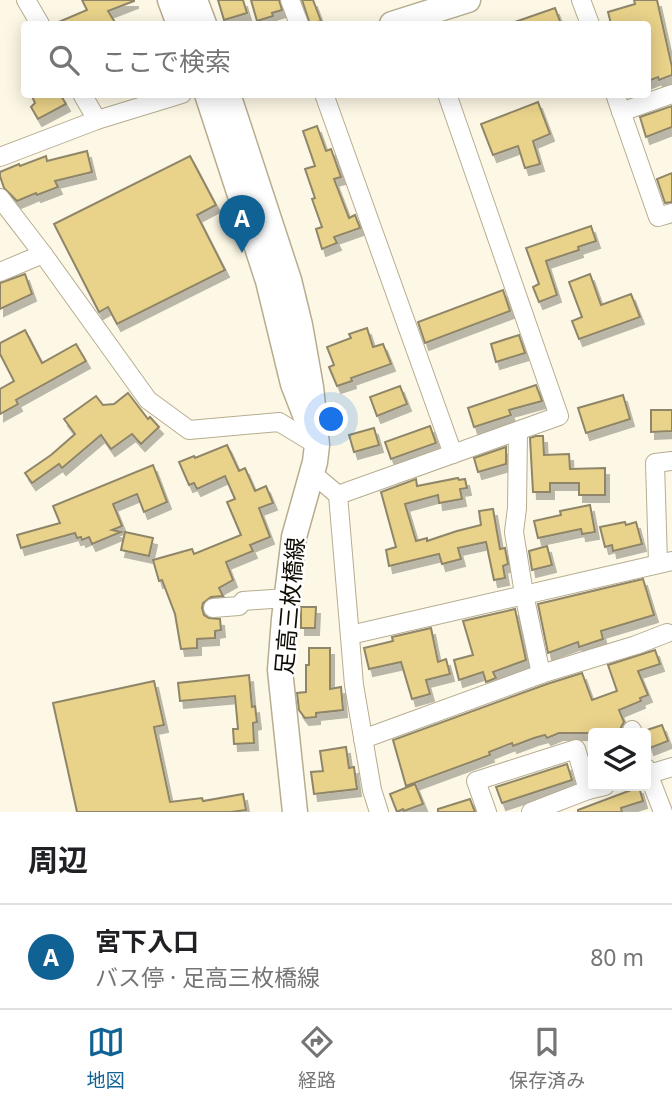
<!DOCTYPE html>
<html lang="ja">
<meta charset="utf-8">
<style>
:root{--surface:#fff;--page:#f6f6f6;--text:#202124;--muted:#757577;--line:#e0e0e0;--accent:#116294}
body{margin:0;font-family:"Noto Sans","Noto Sans JP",sans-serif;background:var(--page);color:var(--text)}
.controls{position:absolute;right:21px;bottom:21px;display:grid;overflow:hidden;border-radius:7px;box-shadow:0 4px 18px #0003}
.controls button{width:63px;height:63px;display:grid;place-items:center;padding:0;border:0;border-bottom:2px solid var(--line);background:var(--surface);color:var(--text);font:35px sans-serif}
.you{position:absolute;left:332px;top:420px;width:24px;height:24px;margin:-18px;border:5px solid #fff;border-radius:50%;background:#1a73e8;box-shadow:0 0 0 10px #1a73e833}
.badge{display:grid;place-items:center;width:46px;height:46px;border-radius:50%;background:var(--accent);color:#fff;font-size:23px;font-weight:700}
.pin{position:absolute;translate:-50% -58px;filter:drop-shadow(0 2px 4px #0008)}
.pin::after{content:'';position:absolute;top:37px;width:24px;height:21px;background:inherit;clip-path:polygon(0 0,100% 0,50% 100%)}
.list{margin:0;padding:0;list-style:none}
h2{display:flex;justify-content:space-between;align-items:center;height:91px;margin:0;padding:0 28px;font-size:30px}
h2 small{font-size:23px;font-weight:400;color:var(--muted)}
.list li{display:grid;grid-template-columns:46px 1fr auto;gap:21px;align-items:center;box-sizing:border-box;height:105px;padding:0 28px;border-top:2px solid var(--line)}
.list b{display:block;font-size:26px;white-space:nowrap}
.list p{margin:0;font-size:23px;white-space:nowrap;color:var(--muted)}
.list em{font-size:23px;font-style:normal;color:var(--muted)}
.icon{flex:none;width:38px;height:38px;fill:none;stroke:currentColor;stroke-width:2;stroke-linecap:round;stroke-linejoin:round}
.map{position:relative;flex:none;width:672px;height:812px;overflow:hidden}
.search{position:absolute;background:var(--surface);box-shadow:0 4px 18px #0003;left:21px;right:21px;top:21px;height:77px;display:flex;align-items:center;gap:18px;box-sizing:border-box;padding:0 24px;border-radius:7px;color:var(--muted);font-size:26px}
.sheet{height:196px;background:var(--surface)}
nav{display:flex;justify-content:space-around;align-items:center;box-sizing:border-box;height:98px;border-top:2px solid var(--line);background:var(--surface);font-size:19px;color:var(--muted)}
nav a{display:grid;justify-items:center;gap:4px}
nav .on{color:var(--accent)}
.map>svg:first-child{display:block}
</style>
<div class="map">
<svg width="672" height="812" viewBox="0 0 672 812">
<defs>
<filter id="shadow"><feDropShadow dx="4" dy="7" stdDeviation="0" flood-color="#0004"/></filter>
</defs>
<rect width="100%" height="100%" fill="#fdf8e5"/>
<g fill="#e9d289" stroke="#8f866a" stroke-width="2" filter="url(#shadow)">
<polygon points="82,0 134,0 134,1 108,11 116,24 54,24 87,10"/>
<polygon points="218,0 243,0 247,13 224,20"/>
<polygon points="251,0 279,0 282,10 272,13 273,16 257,21"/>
<polygon points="302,0 313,0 321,21 310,24"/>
<polygon points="634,0 657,0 672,67 672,75 659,80 658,77 648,81 648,24 611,24 608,12 635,4"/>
<polygon points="555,8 561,24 513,24 512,23"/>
<polygon points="31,94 60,94 66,104 38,119 31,107 35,103"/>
<polygon points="538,102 550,134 533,141 540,164 525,168 518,146 493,155 481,124"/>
<polygon points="672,106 672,127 646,137 640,117"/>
<polygon points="317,126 326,151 331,149 341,177 334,179 349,218 355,215 360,228 334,237 337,243 322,249 316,229 322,227 312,199 315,198 305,169 315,166 303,131"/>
<polygon points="87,151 92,172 55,181 58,187 37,195 36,193 17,201 4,188 0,176 0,172 19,164 20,166 46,156 47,161"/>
<polygon points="190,156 216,205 197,215 225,270 117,324 108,307 99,312 54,224"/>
<polygon points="672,173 672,202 665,203 657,179"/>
<polygon points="591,226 596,241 578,247 579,250 546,261 557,295 539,302 533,287 539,284 526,248"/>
<polygon points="25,274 32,294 0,309 0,283"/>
<polygon points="590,274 601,305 631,294 640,317 579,339 572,321 582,317 569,282"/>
<polygon points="503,290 510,311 425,343 418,322"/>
<polygon points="367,328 373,347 383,344 391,364 351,378 352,381 337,386 329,367 334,365 327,347 351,338 349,334"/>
<polygon points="25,330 42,363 76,344 86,361 16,400 18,404 0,414 0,389 14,381 0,354 0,343"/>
<polygon points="519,335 525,353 496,362 491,344"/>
<polygon points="536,385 542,401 509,410 511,415 474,427 468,408"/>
<polygon points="400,386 407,404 377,416 370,397"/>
<polygon points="128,393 148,419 150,417 159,427 141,444 132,434 111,449 101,435 62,468 59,464 32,483 25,473 51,455 75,434 64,419 96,396 103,405 114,404"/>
<polygon points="623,395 630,419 586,433 578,408"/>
<polygon points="651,410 672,410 672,431 651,432"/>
<polygon points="430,426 436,443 391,459 385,442"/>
<polygon points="374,428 379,445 354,452 349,435"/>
<polygon points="536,436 543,436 544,455 569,454 570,469 605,468 605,495 579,495 579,483 550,483 550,492 533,492 530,438"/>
<polygon points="227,445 239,471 245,468 255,491 266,486 273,503 259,508 270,537 250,545 253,551 226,562 233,580 219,588 223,596 211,597 203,603 202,608 204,615 209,618 220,619 221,630 215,631 215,638 197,639 197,648 181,649 175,614 162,580 159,581 153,560 192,549 194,554 241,535 227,502 235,499 225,476 197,489 194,483 189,485 179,462 194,456 195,458"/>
<polygon points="506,447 506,464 478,472 474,458"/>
<polygon points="153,465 167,502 144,512 137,494 113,504 122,526 112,530 121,532 92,544 89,537 82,540 81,537 77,538 75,533 21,548 17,535 60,523 53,506"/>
<polygon points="458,478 459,480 465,479 467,488 460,489 462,499 439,503 438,495 405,504 416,541 427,538 427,541 457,531 481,525 479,511 493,509 500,549 505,548 508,564 503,566 505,578 494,580 486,542 458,548 461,559 442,564 439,554 389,566 386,550 396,547 381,492 416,479 417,486"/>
<polygon points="590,505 595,532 582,534 581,529 538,538 534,521 561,515 560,511"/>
<polygon points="625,522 626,525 636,522 642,544 613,551 612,545 605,547 600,527"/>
<polygon points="125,532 153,538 149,556 121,550"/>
<polygon points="547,546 552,565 532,570 529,551"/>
<polygon points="643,579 654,615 601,631 603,639 579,647 578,642 548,653 538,604"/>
<polygon points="301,607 316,607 315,628 301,628"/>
<polygon points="515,609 526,660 493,672 496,678 486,682 483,672 459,680 454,660 473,655 463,621"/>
<polygon points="431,628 438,662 446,659 450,674 426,680 430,694 412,699 401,662 369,669 364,648 393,641 392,637"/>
<polygon points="309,648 330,648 330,689 341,687 343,710 316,713 316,717 305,718 299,710 297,693 306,692 306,665 309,665"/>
<polygon points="655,650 660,664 638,671 648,695 640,698 641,701 619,710 624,722 621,727 621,733 559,733 547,738 545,735 534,738 513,746 512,743 489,752 490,755 406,786 393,740 547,684 582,673 592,700 617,691 608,665"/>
<polygon points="249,675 252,707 255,706 257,722 253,723 254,743 234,744 233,729 238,729 235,696 180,701 178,683"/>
<polygon points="154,681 164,725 154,727 170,802 202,798 203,801 243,794 246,810 231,812 77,812 53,703"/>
<polygon points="662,725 668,741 650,748 644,731"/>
<polygon points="346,747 349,768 354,767 357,789 314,794 311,772 323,771 320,751"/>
<polygon points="567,764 572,780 502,803 496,787"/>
<polygon points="415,784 423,804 404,811 403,809 397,812 390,794"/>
<polygon points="639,787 643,801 621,808 622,812 578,812 578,810"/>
<polygon points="470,799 475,812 438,812 438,809"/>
</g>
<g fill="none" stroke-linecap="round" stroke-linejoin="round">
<g stroke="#b6ad90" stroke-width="20">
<g id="street">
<polyline points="26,0 40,24"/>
<polyline points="290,0 299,24"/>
<polyline points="581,0 590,24"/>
<polyline points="82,94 97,120"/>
<polyline points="324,94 453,454"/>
<polyline points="615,94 658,217 672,213"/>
<polyline points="621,112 672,94"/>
<polyline points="0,157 97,120 182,94"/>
<polyline points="0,198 43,254 148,400 189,430 279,422 317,445"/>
<polyline points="0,272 43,254"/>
<polyline points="518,431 517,508 514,532 524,594 541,674"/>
<polyline points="312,473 338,495 354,685 372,790 379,812"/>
<polyline points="338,495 559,416 447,94"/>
<polyline points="658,563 655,463 672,461"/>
<polyline points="213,608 239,606 243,601 286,598"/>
<polyline points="350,635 672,561"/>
<polyline points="632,730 633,733"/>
<polyline points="363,739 541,674 636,645 667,633"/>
<polyline points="646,768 663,812"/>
<polyline points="646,775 672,767"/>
<polyline points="487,812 476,781 576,749 588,790"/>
<polyline points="531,812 588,790 605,786"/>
</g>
</g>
<g stroke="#b6ad90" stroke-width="27">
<g id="secondary">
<polyline points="170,0 179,24"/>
<polyline points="195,0 204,24"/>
<polyline points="392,24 468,0"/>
<polyline points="207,94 268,281 293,384 305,415"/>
<polyline points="228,94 289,280 300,325 311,387 317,445 315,462 294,537 284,619 280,670 295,812"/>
</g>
</g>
<use href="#street" stroke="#fff" stroke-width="18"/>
<use href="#secondary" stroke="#fff" stroke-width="24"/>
</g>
<g text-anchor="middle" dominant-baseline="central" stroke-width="5" stroke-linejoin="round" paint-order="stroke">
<g font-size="23" fill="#0f0c03" stroke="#fff">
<text transform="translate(289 606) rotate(-85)">足高三枚橋線</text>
</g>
</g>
</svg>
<div class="controls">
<button><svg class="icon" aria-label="layers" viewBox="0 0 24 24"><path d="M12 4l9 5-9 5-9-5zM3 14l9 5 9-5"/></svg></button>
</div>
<div class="you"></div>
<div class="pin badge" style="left:242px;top:253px">A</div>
<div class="search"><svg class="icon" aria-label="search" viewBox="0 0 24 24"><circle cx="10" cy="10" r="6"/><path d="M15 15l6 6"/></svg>ここで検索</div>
</div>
<section class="sheet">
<h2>周辺<small></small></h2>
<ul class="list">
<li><span class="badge">A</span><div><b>宮下入口</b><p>バス停 · 足高三枚橋線</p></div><em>80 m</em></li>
</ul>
</section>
<nav>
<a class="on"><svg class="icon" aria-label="map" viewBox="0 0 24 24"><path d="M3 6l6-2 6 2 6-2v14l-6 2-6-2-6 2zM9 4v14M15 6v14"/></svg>地図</a>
<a><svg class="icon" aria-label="directions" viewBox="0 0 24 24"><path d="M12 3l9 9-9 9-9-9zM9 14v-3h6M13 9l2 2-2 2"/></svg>経路</a>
<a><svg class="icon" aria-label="saved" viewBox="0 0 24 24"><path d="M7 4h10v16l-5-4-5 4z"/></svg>保存済み</a>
</nav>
